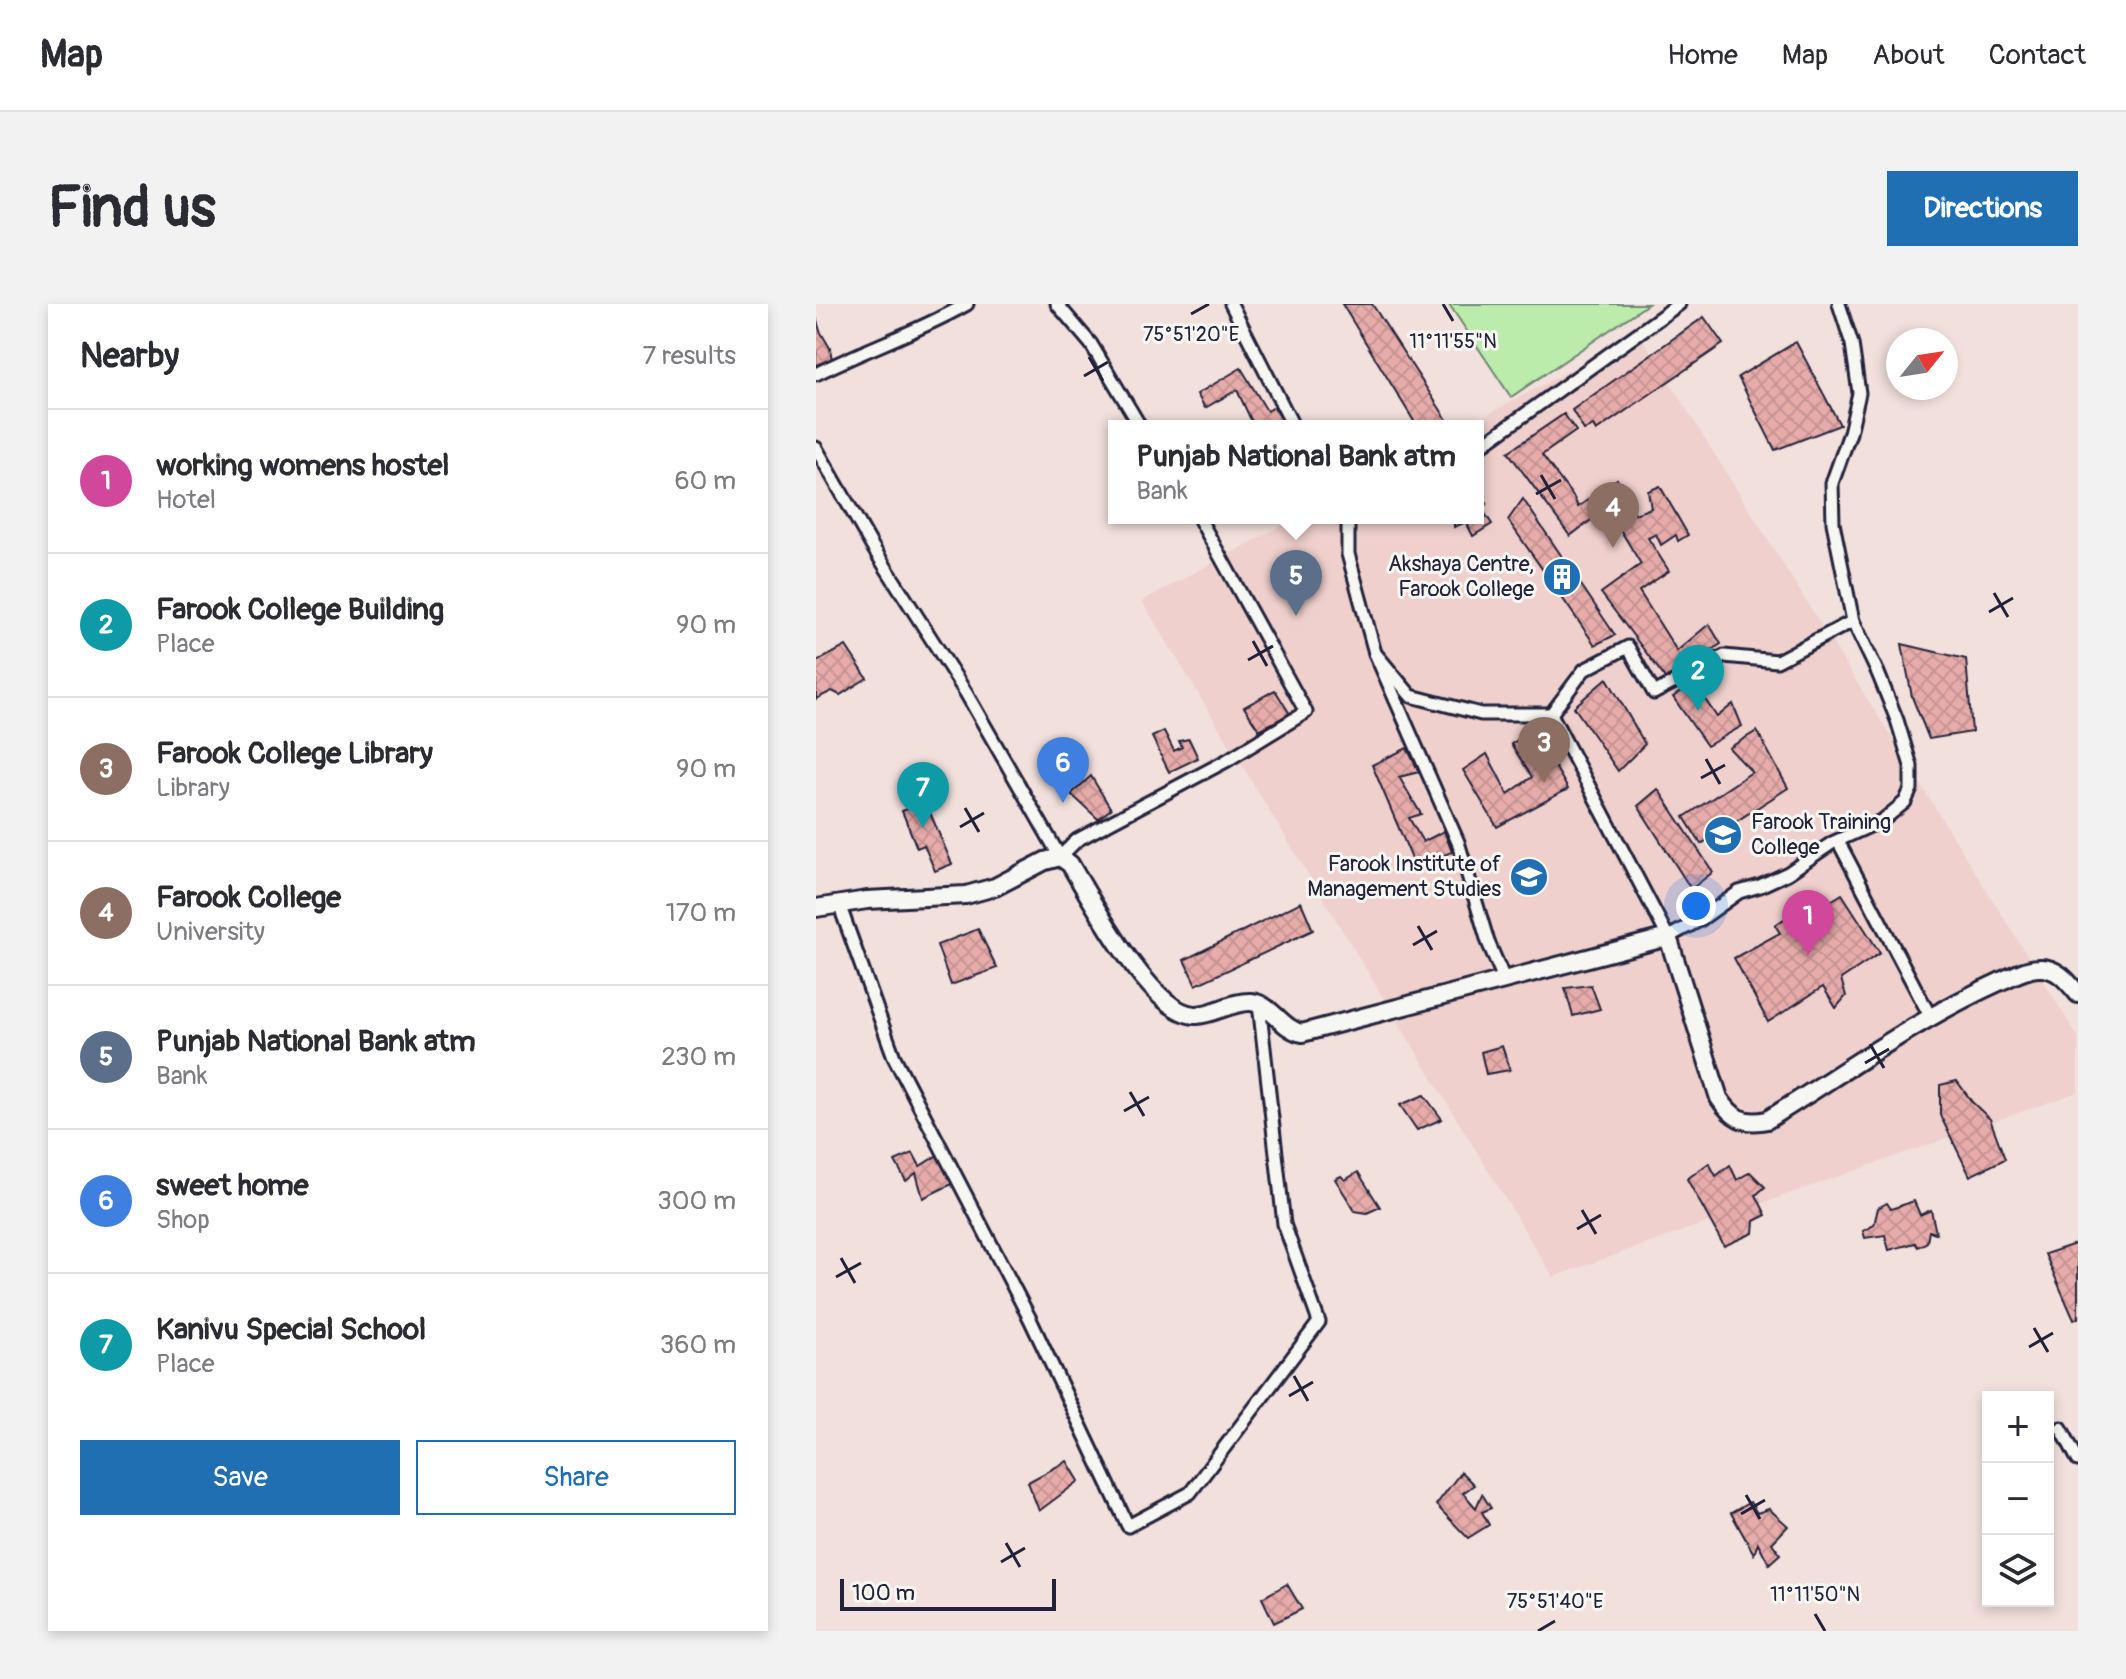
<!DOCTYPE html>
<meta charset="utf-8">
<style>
:root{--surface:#fff;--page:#f2f2f3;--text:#2b2b33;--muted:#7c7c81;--line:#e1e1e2;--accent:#1f6fb2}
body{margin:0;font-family:Pangolin,sans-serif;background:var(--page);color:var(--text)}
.controls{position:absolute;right:24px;bottom:24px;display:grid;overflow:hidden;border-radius:0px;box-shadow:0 4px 12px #0003}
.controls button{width:72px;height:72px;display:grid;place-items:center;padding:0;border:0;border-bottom:2px solid var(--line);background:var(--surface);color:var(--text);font:40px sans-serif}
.compass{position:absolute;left:1070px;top:24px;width:72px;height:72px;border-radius:50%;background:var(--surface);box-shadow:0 4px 12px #0003;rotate:60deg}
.scale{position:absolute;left:24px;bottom:20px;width:216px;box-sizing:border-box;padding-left:8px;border:4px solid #22223b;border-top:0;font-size:22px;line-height:28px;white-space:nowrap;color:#22223b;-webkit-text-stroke:6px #f6f6f2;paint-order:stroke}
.you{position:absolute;left:880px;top:602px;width:28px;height:28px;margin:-20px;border:6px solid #fff;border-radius:50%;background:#1a73e8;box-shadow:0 0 0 12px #1a73e833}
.badge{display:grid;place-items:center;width:52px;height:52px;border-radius:50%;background:var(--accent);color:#fff;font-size:26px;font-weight:700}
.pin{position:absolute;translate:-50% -66px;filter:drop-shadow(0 2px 4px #0008)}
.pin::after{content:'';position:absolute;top:42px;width:28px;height:24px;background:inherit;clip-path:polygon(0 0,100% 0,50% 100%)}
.popup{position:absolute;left:292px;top:116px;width:376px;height:104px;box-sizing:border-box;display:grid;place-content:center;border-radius:0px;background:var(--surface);filter:drop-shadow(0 2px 6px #0005);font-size:26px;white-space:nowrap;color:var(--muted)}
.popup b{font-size:30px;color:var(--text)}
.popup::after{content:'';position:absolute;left:50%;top:100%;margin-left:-16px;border:16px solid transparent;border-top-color:var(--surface)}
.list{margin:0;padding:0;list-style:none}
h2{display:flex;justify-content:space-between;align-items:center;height:104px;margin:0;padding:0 32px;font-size:34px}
h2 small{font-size:26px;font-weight:400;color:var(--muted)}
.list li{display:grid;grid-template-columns:52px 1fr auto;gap:24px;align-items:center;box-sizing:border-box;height:144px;padding:0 32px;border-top:2px solid var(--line)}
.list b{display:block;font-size:30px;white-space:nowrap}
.list p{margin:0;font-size:26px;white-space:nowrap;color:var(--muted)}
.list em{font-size:26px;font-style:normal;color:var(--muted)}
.actions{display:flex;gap:16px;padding:24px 32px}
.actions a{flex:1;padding:18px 0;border:2px solid var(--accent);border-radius:0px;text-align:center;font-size:28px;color:var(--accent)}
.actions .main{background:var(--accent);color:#fff}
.icon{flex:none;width:44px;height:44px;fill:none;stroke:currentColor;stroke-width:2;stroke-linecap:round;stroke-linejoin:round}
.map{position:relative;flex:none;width:1262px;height:1327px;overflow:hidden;border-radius:0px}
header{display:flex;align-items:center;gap:48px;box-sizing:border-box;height:112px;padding:0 40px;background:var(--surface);border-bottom:2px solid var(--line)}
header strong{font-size:38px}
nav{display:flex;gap:44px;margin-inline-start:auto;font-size:28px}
.intro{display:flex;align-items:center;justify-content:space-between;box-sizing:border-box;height:192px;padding:0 48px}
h1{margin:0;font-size:56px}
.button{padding:20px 36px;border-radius:0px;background:var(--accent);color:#fff;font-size:28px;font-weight:700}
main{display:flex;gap:48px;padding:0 48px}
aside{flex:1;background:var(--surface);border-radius:0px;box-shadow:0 4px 12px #0003}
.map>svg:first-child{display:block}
</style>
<header>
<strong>Map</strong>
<nav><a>Home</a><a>Map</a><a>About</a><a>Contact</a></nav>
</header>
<div class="intro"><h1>Find us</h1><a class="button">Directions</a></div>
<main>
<aside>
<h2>Nearby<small>7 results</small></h2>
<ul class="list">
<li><span class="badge" style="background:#d1479c">1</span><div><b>working womens hostel</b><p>Hotel</p></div><em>60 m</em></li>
<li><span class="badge" style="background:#0f9aa8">2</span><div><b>Farook College Building</b><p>Place</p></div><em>90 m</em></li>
<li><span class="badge" style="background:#8d6e63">3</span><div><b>Farook College Library</b><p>Library</p></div><em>90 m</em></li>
<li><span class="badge" style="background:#8d6e63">4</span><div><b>Farook College</b><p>University</p></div><em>170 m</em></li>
<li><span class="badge" style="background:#5c6f8a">5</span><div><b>Punjab National Bank atm</b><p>Bank</p></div><em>230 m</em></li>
<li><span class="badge" style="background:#3f7fe0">6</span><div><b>sweet home</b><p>Shop</p></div><em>300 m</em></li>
<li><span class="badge" style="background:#0f9aa8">7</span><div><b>Kanivu Special School</b><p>Place</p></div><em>360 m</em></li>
</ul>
<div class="actions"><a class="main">Save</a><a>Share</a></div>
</aside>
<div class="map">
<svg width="1262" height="1327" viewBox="0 0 1262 1327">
<defs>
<pattern id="building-cross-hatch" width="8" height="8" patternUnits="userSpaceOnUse" patternTransform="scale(2)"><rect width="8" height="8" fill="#e7acaa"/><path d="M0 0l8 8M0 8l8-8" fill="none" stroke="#c69493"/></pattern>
</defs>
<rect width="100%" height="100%" fill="#f2e0dc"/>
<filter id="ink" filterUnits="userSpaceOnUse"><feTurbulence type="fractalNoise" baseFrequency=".0125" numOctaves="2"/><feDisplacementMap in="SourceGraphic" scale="16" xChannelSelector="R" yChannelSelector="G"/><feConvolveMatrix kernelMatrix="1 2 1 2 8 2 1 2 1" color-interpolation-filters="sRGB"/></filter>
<g filter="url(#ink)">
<polygon fill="#efd0cd" points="823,29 1262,733 1262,788 737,973 326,297 480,214 662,214 662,122 650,122"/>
<polygon fill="#bbecab" stroke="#6e8773" stroke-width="2" points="633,0 832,0 695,93"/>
<g fill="url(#building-cross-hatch)" stroke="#22223b" stroke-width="2">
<polygon points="526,0 556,0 635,122 601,122"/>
<polygon points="0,13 4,27 14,44 16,56 0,67"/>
<polygon points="888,13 907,40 780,127 777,122 768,126 756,106"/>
<polygon points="980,38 1024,121 959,146 922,73"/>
<polygon points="425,64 451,107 458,103 470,122 429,122 436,118 421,86 389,104 381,90"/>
<polygon points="748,110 760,127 726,151 758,194 762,203 801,175 819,210 835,204 832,187 844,182 872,231 862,237 860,231 845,241 840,230 832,234 853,267 823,287 861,347 893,320 905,340 850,375 785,289 825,260 791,204 754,232 692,148"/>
<polygon points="663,183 671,200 665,204 676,220 657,232 650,218 638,223 638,214 662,214"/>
<polygon points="707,195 799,331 779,341 692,216"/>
<polygon points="1086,340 1150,355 1156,428 1113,435 1096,393"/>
<polygon points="30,342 51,374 24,391 16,387 0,395 0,358"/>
<polygon points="791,374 829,440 802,467 758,403"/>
<polygon points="878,379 901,413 917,400 926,422 891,442 857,393"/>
<polygon points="459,386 474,410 443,426 428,403"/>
<polygon points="718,426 752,485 681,523 647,466 671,450 692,490 716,473 695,440"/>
<polygon points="348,427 358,447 366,443 363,437 373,435 382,454 353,468 336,433"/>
<polygon points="941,427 972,484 885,540 868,513 936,468 913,444"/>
<polygon points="591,444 603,468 583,473 605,510 593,514 607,538 628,527 636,548 599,562 556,461"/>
<polygon points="275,472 295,505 282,515 255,490"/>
<polygon points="842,485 897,568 875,585 822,502"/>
<polygon points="109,497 136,560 119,567 108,541 101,544 86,507"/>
<polygon points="1026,590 1064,649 1025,675 1030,692 1020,704 1007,683 952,718 918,654 964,629 959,621 977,609 982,617"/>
<polygon points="485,598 497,626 380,681 368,656"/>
<polygon points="162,625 181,664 135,681 121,641"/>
<polygon points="775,681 784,705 757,712 749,684"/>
<polygon points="686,742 694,766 670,770 665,748"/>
<polygon points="1141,777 1156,798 1174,815 1189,855 1154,872 1124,811 1124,781"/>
<polygon points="608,791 626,815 601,826 584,801"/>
<polygon points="97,849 104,862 125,849 142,877 107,894 100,869 90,877 79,857"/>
<polygon points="893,859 900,872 914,861 921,876 934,868 949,883 940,891 950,911 938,917 937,929 908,942 871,875"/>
<polygon points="542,868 564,903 551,909 539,907 519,875 525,872 529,876"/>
<polygon points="1098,897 1104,911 1115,906 1120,929 1113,927 1111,938 1102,943 1099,939 1073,946 1069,931 1049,934 1047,927 1058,921 1062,904 1071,899 1075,905"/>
<polygon points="1262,939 1262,1014 1258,1016 1229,950"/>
<polygon points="251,1157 263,1177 223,1207 212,1178"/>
<polygon points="645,1168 658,1181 647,1189 660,1204 666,1190 675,1204 666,1208 673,1221 652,1234 620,1201"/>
<polygon points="934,1198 941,1209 953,1205 972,1222 956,1239 964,1250 953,1260 942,1239 938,1250 915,1209"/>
<polygon points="471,1280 486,1305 458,1319 446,1294"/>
</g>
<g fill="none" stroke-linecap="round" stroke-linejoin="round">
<g stroke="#22223b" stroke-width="17">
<g id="street">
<polyline points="241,0 275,40 324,122"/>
<polyline points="415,0 477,122"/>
<path d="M0,70c50,-25 102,-42 151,-70"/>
<polyline points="0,144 56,242 150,389 244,553 261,536 410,457 490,408 383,214"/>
<polyline points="662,144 863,0"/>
<polyline points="532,214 532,250 559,349 642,538 672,638 689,677"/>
<polyline points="559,349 595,392 665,410 735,410 852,633 884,616 923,588 944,582 972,569 1016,539 1067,516 1089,498 1095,485 1095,462 1081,416 1062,369 1037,317 1017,219 1016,179 1034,129 1043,89 1036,40 1023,0"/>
<polyline points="735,410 768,366 812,343 838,389 908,352 961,357 1037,317"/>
<polyline points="1022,537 1115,714"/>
<polyline points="23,600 78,753 214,1015 312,1222 374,1189 503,1018 468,920 443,700"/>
<polyline points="1245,1124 1262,1156"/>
</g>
</g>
<g stroke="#22223b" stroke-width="22">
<path id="secondary" d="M0,604l51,-8 99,-5 29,-8 50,-26 15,-4 10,7c21,35 83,153 127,151 18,-1 36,-14 54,-13 21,2 30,27 51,31l366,-96 51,161c13,20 25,27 48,22 76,-47 150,-101 232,-138 12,-5 27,-14 40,-14 18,-1 29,14 39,26"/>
</g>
<use href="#street" stroke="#f6f6f2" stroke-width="11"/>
<use href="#secondary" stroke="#f6f6f2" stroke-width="16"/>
</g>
</g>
<path fill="none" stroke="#22223b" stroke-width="3" d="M627,0l10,17M375,10l18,-10M273,53l14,24M268,72l24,-14M725,171l14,24M720,190l25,-14M1178,289l14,24M1173,308l24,-14M437,337l14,25M432,356l25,-14M890,455l14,25M885,474l24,-13M149,504l14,24M144,523l24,-14M602,622l14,24M597,641l24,-14M1054,740l14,24M1049,759l24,-14M314,788l14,24M308,807l25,-14M766,906l14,24M761,925l24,-14M25,954l14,25M20,973l25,-14M1218,1024l14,24M1213,1043l24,-14M478,1072l14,25M473,1092l24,-14M930,1191l14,24M925,1210l24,-14M190,1239l14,24M185,1258l24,-14M999,1310l10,17M722,1327l17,-10"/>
<defs>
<g id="building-disc" transform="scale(2)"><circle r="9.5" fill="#1f6fb2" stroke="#f6f6f2"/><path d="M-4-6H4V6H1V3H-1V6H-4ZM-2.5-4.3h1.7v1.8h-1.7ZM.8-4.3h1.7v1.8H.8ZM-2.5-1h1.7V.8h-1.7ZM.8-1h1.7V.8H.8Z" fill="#fff"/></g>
<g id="university-disc" transform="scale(2)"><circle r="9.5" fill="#1f6fb2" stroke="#f6f6f2"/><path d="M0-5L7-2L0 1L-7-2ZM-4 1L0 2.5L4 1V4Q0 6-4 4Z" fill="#fff"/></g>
</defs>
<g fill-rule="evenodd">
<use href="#building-disc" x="746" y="273"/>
<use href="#university-disc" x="907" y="531"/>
<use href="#university-disc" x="713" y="573"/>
</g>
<g text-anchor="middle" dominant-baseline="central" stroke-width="6" stroke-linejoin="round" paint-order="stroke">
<g font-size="22" fill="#22223b" stroke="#f6f6f2" text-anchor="end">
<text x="718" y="260">Akshaya Centre,<tspan x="718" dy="25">Farook College</tspan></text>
<text x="935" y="518" text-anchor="start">Farook Training<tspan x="935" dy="25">College</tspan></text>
<text x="685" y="560">Farook Institute of<tspan x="685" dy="25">Management Studies</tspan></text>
</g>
</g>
<g font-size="20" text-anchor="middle" fill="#22223b" stroke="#f6f6f2" stroke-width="6" stroke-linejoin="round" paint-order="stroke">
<text x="375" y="37">75°51'20"E</text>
<text x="637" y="44">11°11'55"N</text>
<text x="999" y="1297">11°11'50"N</text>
<text x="739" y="1304">75°51'40"E</text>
</g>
</svg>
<div class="controls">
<button>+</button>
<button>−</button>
<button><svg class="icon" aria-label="layers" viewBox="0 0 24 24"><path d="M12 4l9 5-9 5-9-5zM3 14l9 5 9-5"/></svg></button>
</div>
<svg class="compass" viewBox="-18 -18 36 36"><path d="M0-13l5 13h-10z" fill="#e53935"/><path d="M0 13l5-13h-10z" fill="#7c7c81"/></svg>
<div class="scale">100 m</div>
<div class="you"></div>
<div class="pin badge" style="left:992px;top:652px;background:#d1479c">1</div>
<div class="pin badge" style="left:882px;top:407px;background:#0f9aa8">2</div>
<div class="pin badge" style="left:728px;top:479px;background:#8d6e63">3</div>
<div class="pin badge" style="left:797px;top:244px;background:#8d6e63">4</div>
<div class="pin badge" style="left:480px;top:312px;background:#5c6f8a">5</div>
<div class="popup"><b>Punjab National Bank atm</b>Bank</div>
<div class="pin badge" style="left:247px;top:499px;background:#3f7fe0">6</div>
<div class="pin badge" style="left:107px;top:524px;background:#0f9aa8">7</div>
</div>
</main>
